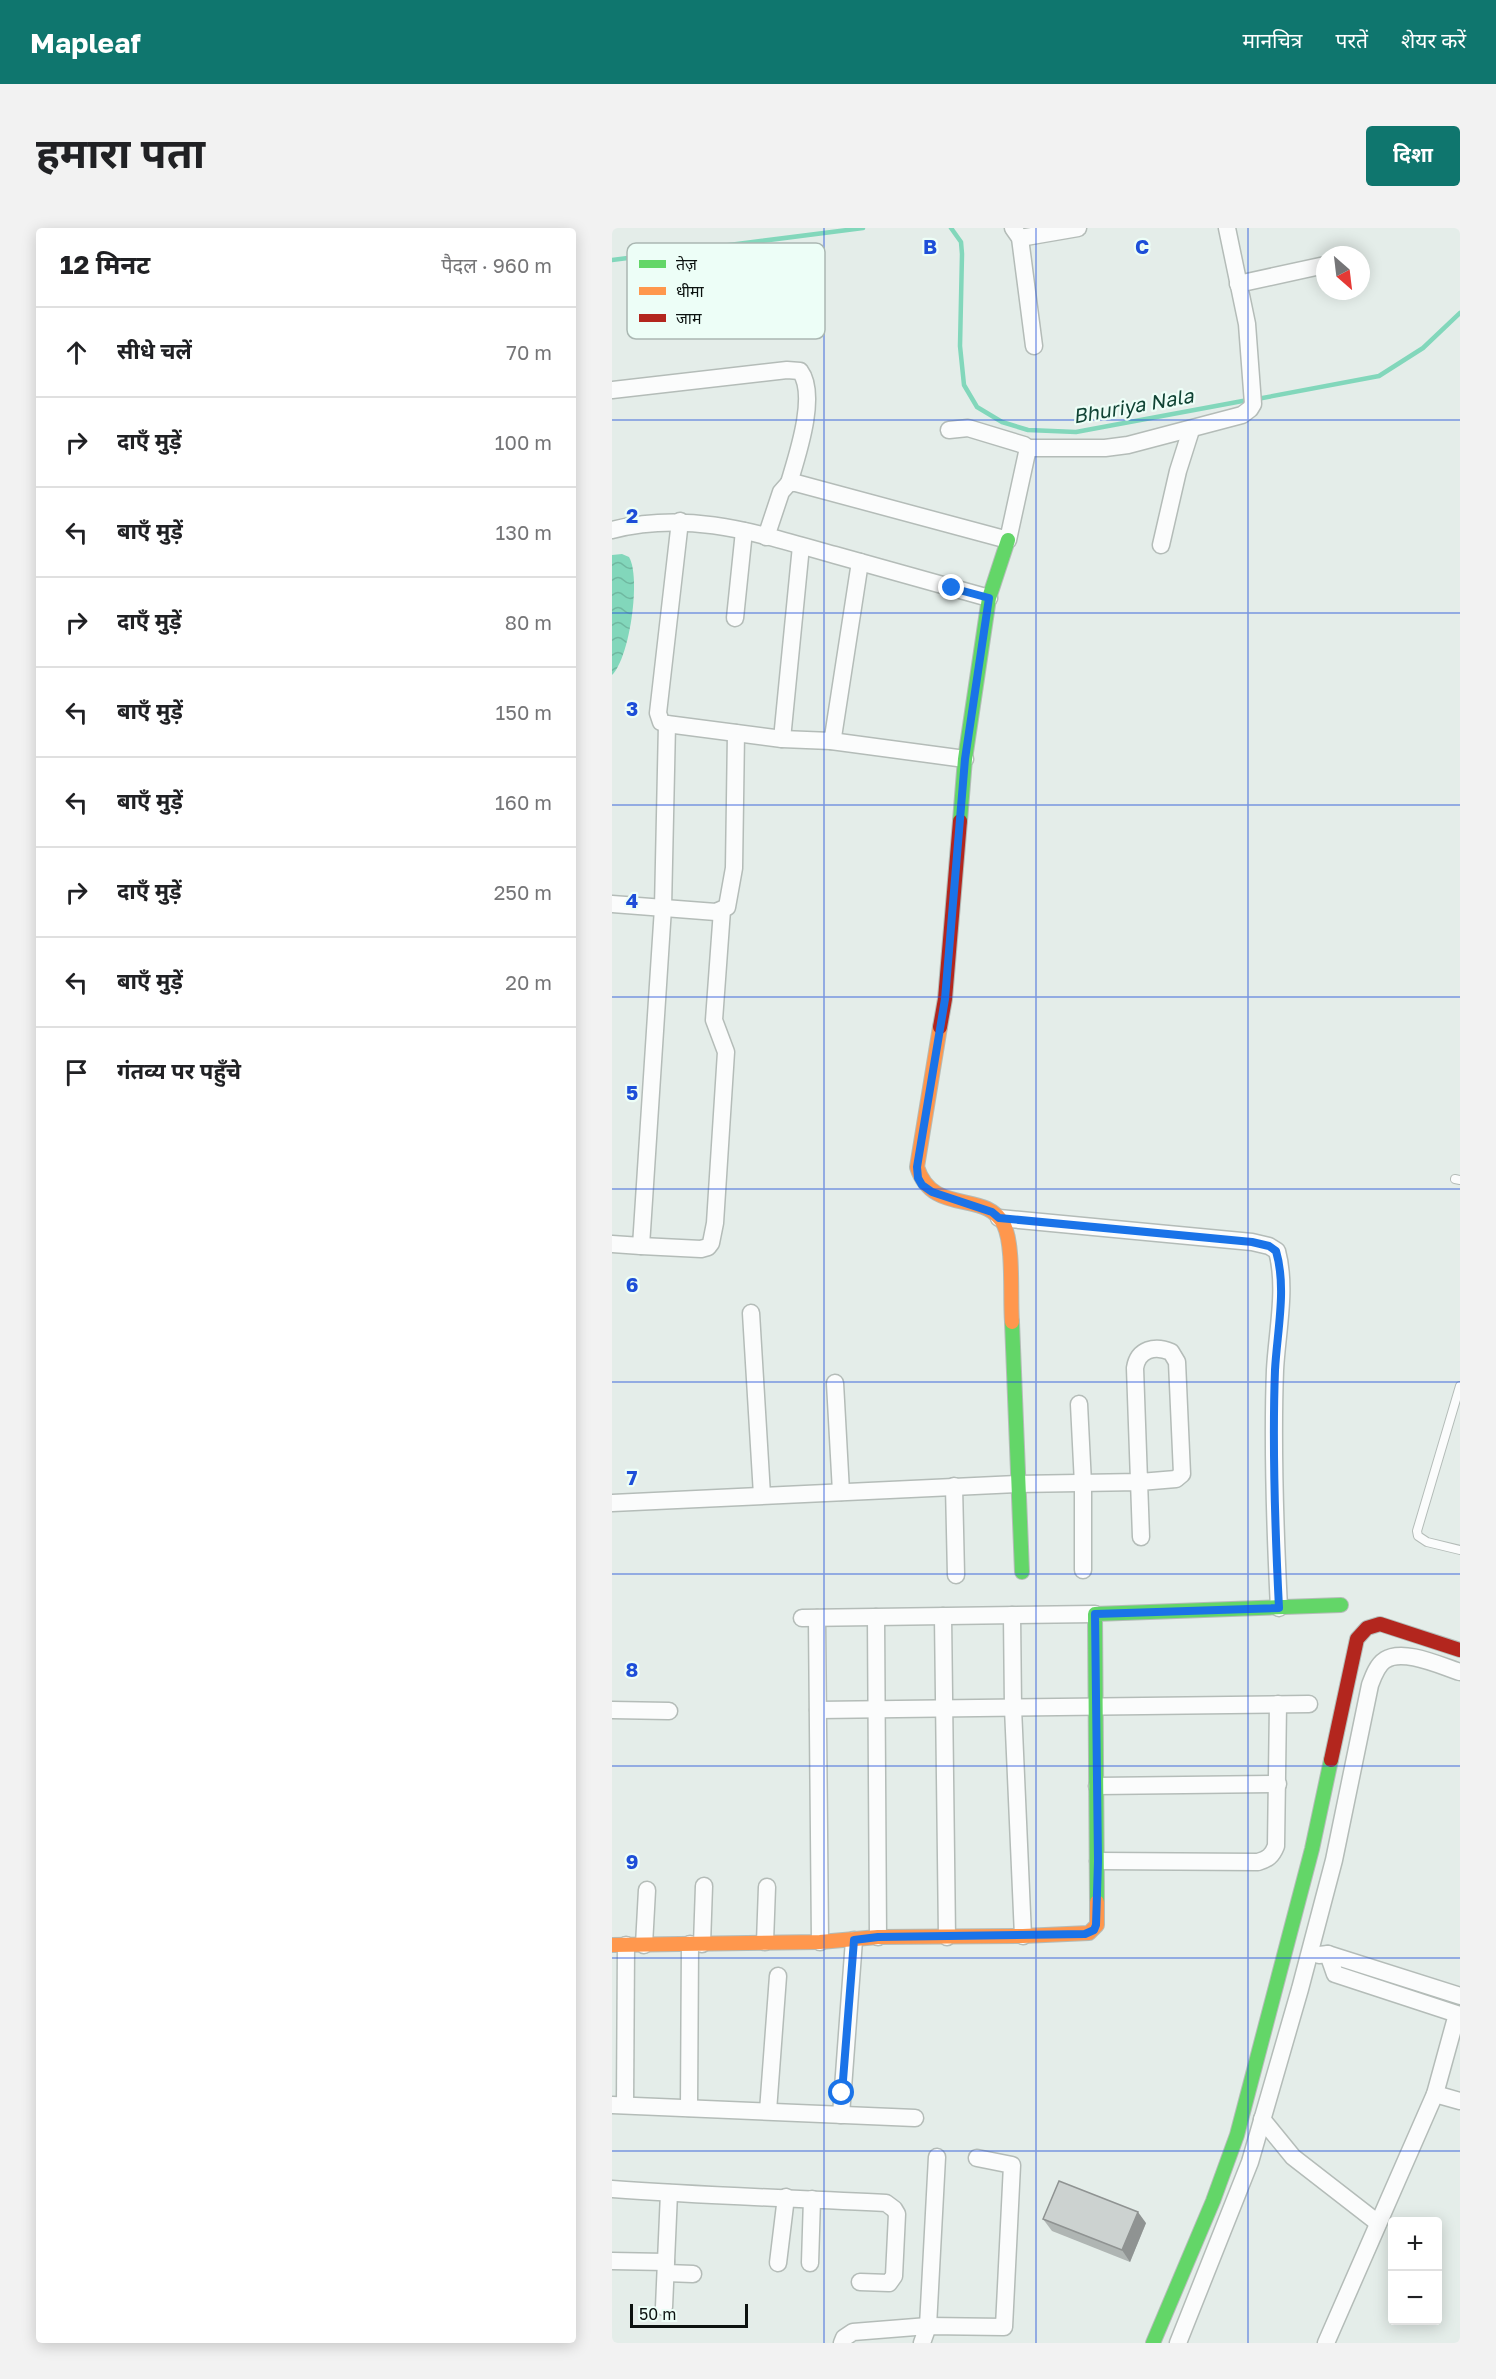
<!DOCTYPE html>
<html lang="hi">
<meta charset="utf-8">
<style>
:root{--surface:#fff;--page:#f2f2f2;--text:#202124;--muted:#757577;--line:#e0e0e0;--accent:#0f766e}
body{margin:0;font-family:"Golos Text","Noto Sans Devanagari",sans-serif;background:var(--page);color:var(--text)}
.controls{position:absolute;right:18px;bottom:18px;display:grid;overflow:hidden;border-radius:6px;box-shadow:0 3px 15px #0003}
.controls button{width:54px;height:54px;display:grid;place-items:center;padding:0;border:0;border-bottom:2px solid var(--line);background:var(--surface);color:var(--text);font:30px sans-serif}
.compass{position:absolute;left:704px;top:18px;width:54px;height:54px;border-radius:50%;background:var(--surface);box-shadow:0 3px 15px #0003;rotate:152deg}
.scale{position:absolute;left:18px;bottom:15px;width:118px;box-sizing:border-box;padding-left:6px;border:3px solid #0c1210;border-top:0;font-size:16px;line-height:21px;white-space:nowrap;color:#0c1210;-webkit-text-stroke:4px #edfef7;paint-order:stroke}
.stop{position:absolute;width:18px;height:18px;margin:-14px;border:4px solid #1a73e8;border-radius:50%;background:#fff}
.stop.end{background:#1a73e8;border-color:#fff;box-shadow:0 2px 6px #0008}
.list{margin:0;padding:0;list-style:none}
h2{display:flex;justify-content:space-between;align-items:center;height:78px;margin:0;padding:0 24px;font-size:26px}
h2 small{font-size:20px;font-weight:400;color:var(--muted)}
.list li{display:grid;grid-template-columns:39px 1fr auto;gap:18px;align-items:center;box-sizing:border-box;height:90px;padding:0 24px;border-top:2px solid var(--line)}
.list b{display:block;font-size:22px;white-space:nowrap}
.list em{font-size:20px;font-style:normal;color:var(--muted)}
.icon{flex:none;width:33px;height:33px;fill:none;stroke:currentColor;stroke-width:2;stroke-linecap:round;stroke-linejoin:round}
.map{position:relative;flex:none;width:848px;height:2115px;overflow:hidden;border-radius:6px}
header{display:flex;align-items:center;gap:36px;box-sizing:border-box;height:84px;padding:0 30px;background:var(--accent);color:#fff}
header strong{font-size:28px}
nav{display:flex;gap:33px;margin-inline-start:auto;font-size:21px}
.intro{display:flex;align-items:center;justify-content:space-between;box-sizing:border-box;height:144px;padding:0 36px}
h1{margin:0;font-size:42px}
.button{padding:15px 27px;border-radius:6px;background:var(--accent);color:#fff;font-size:21px;font-weight:700}
main{display:flex;gap:36px;padding:0 36px}
aside{flex:1;background:var(--surface);border-radius:6px;box-shadow:0 3px 15px #0003}
.map>svg:first-child{display:block}
</style>
<header>
<strong>Mapleaf</strong>
<nav><a>मानचित्र</a><a>परतें</a><a>शेयर करें</a></nav>
</header>
<div class="intro"><h1>हमारा पता</h1><a class="button">दिशा</a></div>
<main>
<aside>
<h2>12 मिनट<small>पैदल · 960 m</small></h2>
<ul class="list">
<li><svg class="icon" aria-label="ahead" viewBox="0 0 24 24"><path d="M12 20V5M6 11l6-6 6 6"/></svg><div><b>सीधे चलें</b></div><em>70 m</em></li>
<li><svg class="icon" aria-label="right" viewBox="0 0 24 24"><path d="M7 20v-9h11M14 6l5 5-5 5"/></svg><div><b>दाएँ मुड़ें</b></div><em>100 m</em></li>
<li><svg class="icon" aria-label="left" viewBox="0 0 24 24"><path d="M17 20v-9H6M10 6l-5 5 5 5"/></svg><div><b>बाएँ मुड़ें</b></div><em>130 m</em></li>
<li><svg class="icon" aria-label="right" viewBox="0 0 24 24"><path d="M7 20v-9h11M14 6l5 5-5 5"/></svg><div><b>दाएँ मुड़ें</b></div><em>80 m</em></li>
<li><svg class="icon" aria-label="left" viewBox="0 0 24 24"><path d="M17 20v-9H6M10 6l-5 5 5 5"/></svg><div><b>बाएँ मुड़ें</b></div><em>150 m</em></li>
<li><svg class="icon" aria-label="left" viewBox="0 0 24 24"><path d="M17 20v-9H6M10 6l-5 5 5 5"/></svg><div><b>बाएँ मुड़ें</b></div><em>160 m</em></li>
<li><svg class="icon" aria-label="right" viewBox="0 0 24 24"><path d="M7 20v-9h11M14 6l5 5-5 5"/></svg><div><b>दाएँ मुड़ें</b></div><em>250 m</em></li>
<li><svg class="icon" aria-label="left" viewBox="0 0 24 24"><path d="M17 20v-9H6M10 6l-5 5 5 5"/></svg><div><b>बाएँ मुड़ें</b></div><em>20 m</em></li>
<li><svg class="icon" aria-label="arrive" viewBox="0 0 24 24"><path d="M6 21V4h12l-3 4 3 4H6"/></svg><div><b>गंतव्य पर पहुँचे</b></div></li>
</ul>
</aside>
<div class="map">
<svg width="848" height="2115" viewBox="0 0 848 2115">
<defs>
<pattern id="water-waves" width="16" height="10" patternUnits="userSpaceOnUse" patternTransform="scale(1.5)"><rect width="16" height="10" fill="#82d7bb"/><path d="M0 5q4-4 8 0t8 0" fill="none" stroke="#6fb8a0"/></pattern>
</defs>
<rect width="100%" height="100%" fill="#e4ede9"/>
<path fill="url(#water-waves)" d="M10,326l7,3c12,20 1,100 -17,118v-120z"/>
<g fill="none" stroke-linecap="round" stroke-linejoin="round">
<g stroke="#82d7bb" stroke-width="4.5">
<polyline points="339,0 349,14 350,26 348,118 352,157 365,179 390,194 416,202 464,204 636,172"/>
<polyline points="0,32 251,0"/>
<polyline points="645,171 767,148 811,120 848,85"/>
</g>
<g stroke="#b4bcb8" stroke-width="10">
<g id="lane">
<polyline points="843,951 848,952"/>
<polyline points="848,1158 805,1303 806,1308 815,1314 848,1322"/>
</g>
</g>
<g stroke="#b4bcb8" stroke-width="19">
<g id="street">
<polyline points="401,0 408,10 422,118"/>
<polyline points="408,10 466,0"/>
<polyline points="626,56 713,37"/>
<path d="M0,162l175,-20 13,1c18,24 -3,85 -11,112"/>
<polyline points="416,220 493,220 516,217 630,187 638,181 641,176 635,96 615,0"/>
<polyline points="68,293 46,485 49,494 55,496 170,511 219,513 221,509 248,334"/>
<path d="M0,302c79,-20 147,4 223,25 51,14 103,29 154,43"/>
<polyline points="154,309 169,264 177,255 184,255 396,312 416,220 412,217 356,200 337,202"/>
<polyline points="549,317 566,243 579,202"/>
<polyline points="123,390 132,303"/>
<polyline points="170,511 189,318"/>
<polyline points="219,513 353,531"/>
<polyline points="0,676 104,684 115,679 122,640 124,505"/>
<path d="M387,990l253,24 17,4 8,5c10,37 0,81 -2,119 -3,79 0,158 4,238"/>
<polyline points="0,1016 29,1018 51,680 55,496"/>
<polyline points="29,1018 89,1021 96,1019 99,1015 103,995 114,824 102,792 110,682"/>
<polyline points="139,1085 150,1267"/>
<polyline points="223,1155 229,1264"/>
<polyline points="467,1176 471,1256 471,1342"/>
<polyline points="342,1258 344,1347"/>
<path d="M0,1275l405,-19 123,-2 36,-3 6,-5 -5,-112 -6,-10c-16,-7 -33,-3 -36,16l6,169"/>
<polyline points="400,1387 401,1480 411,1708"/>
<polyline points="331,1388 335,1709"/>
<polyline points="264,1389 266,1709"/>
<polyline points="190,1390 483,1386"/>
<polyline points="205,1390 208,1714"/>
<polyline points="0,1482 57,1483"/>
<polyline points="206,1482 697,1476"/>
<polyline points="485,1558 666,1556"/>
<path d="M486,1633l160,1c10,-3 14,-6 18,-16l2,-142"/>
<polyline points="153,1714 155,1659"/>
<polyline points="90,1716 92,1658"/>
<polyline points="32,1717 35,1662"/>
<polyline points="707,1727 716,1726 848,1768"/>
<polyline points="823,1866 848,1873"/>
<polyline points="0,1877 303,1890"/>
<polyline points="13,1877 14,1717"/>
<polyline points="77,1880 78,1716"/>
<polyline points="156,1883 166,1748"/>
<polyline points="229,1887 242,1712"/>
<polyline points="650,1891 681,1929 766,1995"/>
<path d="M0,1961c91,7 183,9 274,14l8,6 3,5 -3,62 -5,7 -29,-1"/>
<polyline points="0,2033 54,2034"/>
<polyline points="166,2035 174,1969"/>
<polyline points="198,2035 200,1971"/>
<polyline points="54,2045 81,2046"/>
<polyline points="52,2079 57,1965"/>
<polyline points="230,2115 232,2110 241,2104 316,2098 392,2099 400,1937 365,1930"/>
<polyline points="310,2115 316,2098 325,1929"/>
<path d="M566,2115l72,-181 50,-173 34,-129 36,-175c3,-8 7,-20 15,-25 18,-12 56,6 75,12"/>
<polyline points="714,2115 823,1866 845,1786 723,1746 716,1726"/>
</g>
</g>
<g stroke="#b4bcb8" stroke-width="16">
<g id="fast">
<polyline points="348,593 353,531 377,370 396,312"/>
<polyline points="400,1094 410,1344"/>
<polyline points="485,1674 483,1386 729,1377"/>
<polyline points="541,2115 601,1973 625,1907 700,1621 719,1532"/>
</g>
</g>
<g stroke="#b4bcb8" stroke-width="16">
<g id="slow">
<path d="M328,799l-23,140c16,50 69,22 87,58 10,21 6,72 8,97"/>
<polyline points="0,1717 208,1714 266,1709 411,1708 477,1705 485,1697 485,1674"/>
</g>
</g>
<g stroke="#b4bcb8" stroke-width="16">
<g id="jam">
<polyline points="328,799 333,771 348,593"/>
<polyline points="719,1532 745,1411 755,1400 768,1396 848,1422"/>
</g>
</g>
<use href="#lane" stroke="#fbfcfc" stroke-width="8"/>
<use href="#street" stroke="#fbfcfc" stroke-width="16"/>
<use href="#fast" stroke="#63d668" stroke-width="14"/>
<use href="#slow" stroke="#ff974d" stroke-width="14"/>
<use href="#jam" stroke="#b3261e" stroke-width="14"/>
</g>
<polygon fill="#afb5b3" points="431,1991 534,1995 518,2034 440,2003"/>
<polygon fill="#8f9392" points="526,1984 534,1995 518,2034 510,2022"/>
<polygon fill="#ccd2d0" stroke="#8f9392" stroke-width="1.5" points="447,1953 526,1984 510,2022 431,1991"/>
<g fill="none" stroke-linecap="round" stroke-linejoin="round">
<path stroke="#1a73e8" stroke-width="8" d="M230,1865l12,-153 24,-3 207,-3 9,-4 2,-5 2,-64 -3,-247 184,-6c-4,-79 -7,-159 -4,-238 2,-38 12,-82 1,-119l-7,-5 -17,-4 -253,-24 -7,-6 -60,-20 -10,-7 -4,-7 -1,-11 28,-168 20,-240 24,-161 -37,-10"/>
</g>
<path fill="none" stroke="#1d4ed8" stroke-width="1.5" stroke-opacity="0.55" d="M212,0v2115M424,0v2115M636,0v2115M0,192h848M0,385h848M0,577h848M0,769h848M0,961h848M0,1154h848M0,1346h848M0,1538h848M0,1730h848M0,1923h848"/>
<g text-anchor="middle" dominant-baseline="central" stroke-width="4.5" stroke-linejoin="round" paint-order="stroke">
<g font-size="20" font-style="italic" fill="#104334" stroke="#edfef7">
<text transform="translate(521 177) rotate(-10)">Bhuriya Nala</text>
</g>
</g>
<rect x="15" y="15" width="198" height="96" rx="9" fill="#edfef7" stroke="#aab7b2" stroke-width="1.5"/>
<rect x="27" y="32" width="27" height="8" fill="#63d668"/>
<rect x="27" y="59" width="27" height="8" fill="#ff974d"/>
<rect x="27" y="86" width="27" height="8" fill="#b3261e"/>
<g font-size="16" fill="#0c1210">
<text x="64" y="42">तेज़</text>
<text x="64" y="69">धीमा</text>
<text x="64" y="96">जाम</text>
</g>
<g font-size="20" text-anchor="middle" font-weight="bold" fill="#1d4ed8" stroke="#edfef7" stroke-width="4.5" stroke-linejoin="round" paint-order="stroke">
<text x="318" y="26">B</text>
<text x="530" y="26">C</text>
<text x="20" y="295">2</text>
<text x="20" y="488">3</text>
<text x="20" y="680">4</text>
<text x="20" y="872">5</text>
<text x="20" y="1064">6</text>
<text x="20" y="1257">7</text>
<text x="20" y="1449">8</text>
<text x="20" y="1641">9</text>
</g>
</svg>
<div class="controls">
<button>+</button>
<button>−</button>
</div>
<svg class="compass" viewBox="-18 -18 36 36"><path d="M0-13l5 13h-10z" fill="#e53935"/><path d="M0 13l5-13h-10z" fill="#757577"/></svg>
<div class="scale">50 m</div>
<div class="stop" style="left:230px;top:1865px"></div>
<div class="stop end" style="left:340px;top:360px"></div>
</div>
</main>
